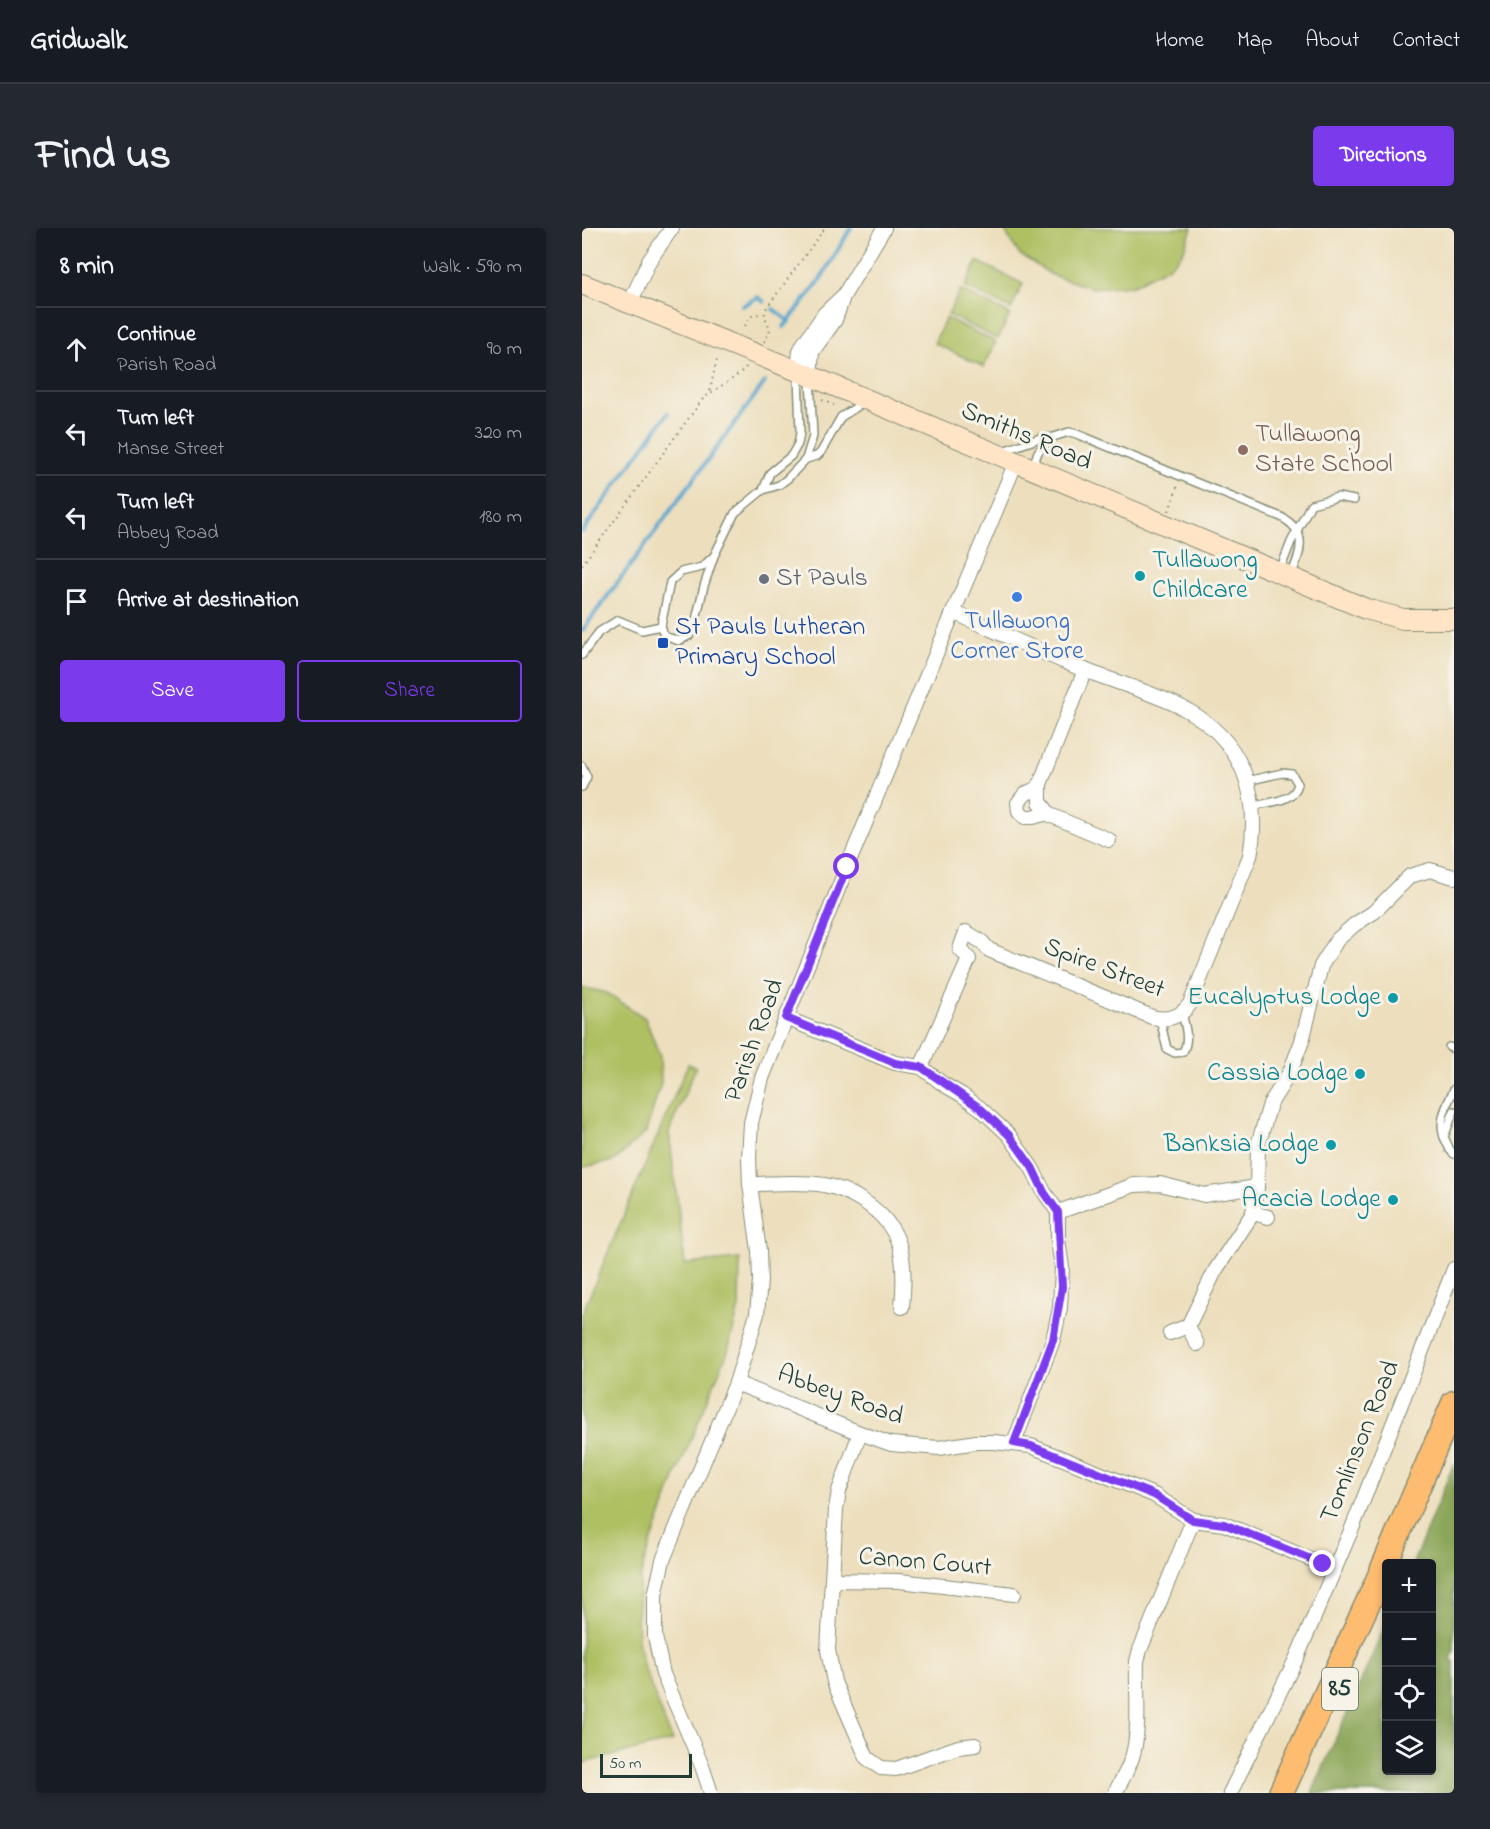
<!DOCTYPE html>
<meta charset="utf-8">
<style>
:root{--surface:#171b24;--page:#242831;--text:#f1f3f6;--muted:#9ea1a6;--line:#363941;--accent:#7c3aed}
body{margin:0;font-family:"Indie Flower",sans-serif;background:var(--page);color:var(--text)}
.controls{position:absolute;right:18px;bottom:18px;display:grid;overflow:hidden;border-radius:6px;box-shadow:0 3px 9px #0003}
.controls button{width:54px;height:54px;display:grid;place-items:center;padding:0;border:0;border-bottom:2px solid var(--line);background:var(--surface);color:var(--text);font:30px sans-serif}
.scale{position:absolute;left:18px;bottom:15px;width:92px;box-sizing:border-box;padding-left:6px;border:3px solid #1f3d34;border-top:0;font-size:16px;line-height:21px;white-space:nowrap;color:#1f3d34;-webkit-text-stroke:4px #f7f3e8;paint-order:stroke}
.stop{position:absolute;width:18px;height:18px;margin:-14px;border:4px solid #7c3aed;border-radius:50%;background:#fff}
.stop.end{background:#7c3aed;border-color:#fff;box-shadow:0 2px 6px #0008}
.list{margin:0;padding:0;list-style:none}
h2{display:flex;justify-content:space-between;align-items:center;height:78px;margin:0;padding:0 24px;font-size:26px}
h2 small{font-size:20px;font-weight:400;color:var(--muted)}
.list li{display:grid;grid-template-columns:39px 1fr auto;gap:18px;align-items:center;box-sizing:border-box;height:84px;padding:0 24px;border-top:2px solid var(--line)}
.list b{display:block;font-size:22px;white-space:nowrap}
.list p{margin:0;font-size:20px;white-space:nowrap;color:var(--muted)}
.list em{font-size:20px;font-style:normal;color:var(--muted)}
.actions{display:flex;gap:12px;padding:18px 24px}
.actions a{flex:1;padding:14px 0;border:2px solid var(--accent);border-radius:6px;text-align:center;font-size:21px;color:var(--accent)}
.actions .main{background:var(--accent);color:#fff}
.icon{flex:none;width:33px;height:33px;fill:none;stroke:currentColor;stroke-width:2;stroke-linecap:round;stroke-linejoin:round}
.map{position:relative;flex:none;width:872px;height:1565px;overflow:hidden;border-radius:6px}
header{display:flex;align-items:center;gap:36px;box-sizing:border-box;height:84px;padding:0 30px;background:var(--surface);border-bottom:2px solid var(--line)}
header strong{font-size:28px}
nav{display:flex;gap:33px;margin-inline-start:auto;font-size:21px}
.intro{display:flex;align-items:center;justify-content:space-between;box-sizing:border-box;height:144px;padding:0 36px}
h1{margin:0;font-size:42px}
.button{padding:15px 27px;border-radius:6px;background:var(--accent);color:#fff;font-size:21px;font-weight:700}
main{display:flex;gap:36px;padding:0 36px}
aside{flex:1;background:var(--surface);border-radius:6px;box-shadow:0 3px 9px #0003}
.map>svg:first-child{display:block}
</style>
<header>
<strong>Gridwalk</strong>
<nav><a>Home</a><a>Map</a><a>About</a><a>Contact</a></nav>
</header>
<div class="intro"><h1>Find us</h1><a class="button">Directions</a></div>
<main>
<aside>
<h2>8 min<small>Walk · 590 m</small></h2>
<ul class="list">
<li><svg class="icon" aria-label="ahead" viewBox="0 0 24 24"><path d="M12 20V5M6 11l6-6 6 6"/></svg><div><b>Continue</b><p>Parish Road</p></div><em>90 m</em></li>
<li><svg class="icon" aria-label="left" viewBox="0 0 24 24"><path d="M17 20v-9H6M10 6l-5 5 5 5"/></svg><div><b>Turn left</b><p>Manse Street</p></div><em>320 m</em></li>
<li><svg class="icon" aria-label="left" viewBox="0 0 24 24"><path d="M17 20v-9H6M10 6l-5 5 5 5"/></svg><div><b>Turn left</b><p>Abbey Road</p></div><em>180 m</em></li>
<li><svg class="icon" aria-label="arrive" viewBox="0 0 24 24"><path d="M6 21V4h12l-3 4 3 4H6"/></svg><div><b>Arrive at destination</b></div></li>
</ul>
<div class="actions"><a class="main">Save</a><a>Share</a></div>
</aside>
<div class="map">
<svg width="872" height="1565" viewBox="0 0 872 1565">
<rect width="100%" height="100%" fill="#f7f3e8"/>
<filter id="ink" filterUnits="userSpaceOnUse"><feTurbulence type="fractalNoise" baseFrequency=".0167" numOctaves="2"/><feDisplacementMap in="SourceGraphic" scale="12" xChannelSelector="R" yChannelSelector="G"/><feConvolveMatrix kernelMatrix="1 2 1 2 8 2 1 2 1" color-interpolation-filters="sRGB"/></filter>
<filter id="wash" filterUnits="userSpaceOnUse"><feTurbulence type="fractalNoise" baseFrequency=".008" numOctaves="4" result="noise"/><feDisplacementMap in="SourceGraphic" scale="24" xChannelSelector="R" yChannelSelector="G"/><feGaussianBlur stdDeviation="1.35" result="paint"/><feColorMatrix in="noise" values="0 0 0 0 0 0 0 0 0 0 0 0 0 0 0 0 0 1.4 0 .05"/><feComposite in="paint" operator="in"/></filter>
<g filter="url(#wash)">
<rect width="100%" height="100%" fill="#eddfbd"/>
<g fill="#afc063" stroke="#677e4c" stroke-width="1.5">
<polygon points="421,0 610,0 601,24 589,37 551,57 510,60 470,47 437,26"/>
<polygon points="395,33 441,56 429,81 383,59"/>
<polygon points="378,62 428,86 416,111 366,87"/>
<polygon points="364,90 414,114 402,139 352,115"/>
<polygon points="0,759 25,765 63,790 78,828 79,855 64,904 32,933 2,939 0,939"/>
<polygon points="106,836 114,839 87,904 103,1036 158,1031 157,1079 146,1123 94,1247 63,1331 58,1352 55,1388 56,1413 61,1437 90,1513 0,1535 0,1086"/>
</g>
<polygon fill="#8ba659" stroke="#557246" stroke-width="1.5" points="872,1235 872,1423 869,1432 872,1433 872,1565 730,1565 804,1396 804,1542 850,1542 850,1336 831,1335"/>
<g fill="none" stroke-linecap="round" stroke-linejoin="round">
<g stroke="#54a4ce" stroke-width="4">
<polyline points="160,78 176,69 182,74"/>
<polyline points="191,81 207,93"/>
<polyline points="202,99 236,55 269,0"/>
<polyline points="0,304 86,185"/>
<polyline points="0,403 183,154"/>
</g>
</g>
</g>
<g filter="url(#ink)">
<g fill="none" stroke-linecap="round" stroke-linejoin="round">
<g stroke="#868e78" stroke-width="10">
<g id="service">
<path d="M418,224l43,-15 7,1 19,-6 8,2 204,83c28,15 20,34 10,59"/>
<polyline points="224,231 235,228 239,224 259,189 281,175"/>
<polyline points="451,238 456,224 468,210"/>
<polyline points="181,262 188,245 209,228 216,216 218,205 216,146"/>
<polyline points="132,328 120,339 99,344 88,354 79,398 82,408 97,413 108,407 112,400 122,358 132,328 153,285 181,262 197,257 205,251 224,231 231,208 228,151"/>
<polyline points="698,342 709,314 729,276 756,269 772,272"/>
<polyline points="0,427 17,404 36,392 60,402 79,398"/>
<polyline points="0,538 5,549 0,559"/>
<path d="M665,553l35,-8 10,1 6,10c-4,18 -29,18 -45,22"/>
<path d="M578,791l7,30 8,4 8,-1c7,-12 2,-26 -1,-39"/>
<polyline points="867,819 872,821"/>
<polyline points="872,883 862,909 868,922 872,926"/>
<path d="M862,909c-6,-17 3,-32 10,-48"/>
</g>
</g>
<g stroke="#868e78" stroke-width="16">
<g id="minor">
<polyline points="48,75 67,33 90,0"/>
<polyline points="216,143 218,123 222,115 243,85 262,67 302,0"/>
<polyline points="228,148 230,124 253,92 260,72"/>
<polyline points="503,442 458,556 458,574 468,587 527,612"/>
<polyline points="458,559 443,566 436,575 437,583 443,589 451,589 466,585"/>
<polyline points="204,790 313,835 339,839 361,856 380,867 398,880 427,907 450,940 462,964 476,984 476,1011 480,1040 478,1080 471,1112 432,1215"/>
<path d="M339,839l48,-108 -9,-10 6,-17 16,10 7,8 163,67c15,4 29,0 38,-13l60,-148c11,-61 -7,-116 -65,-147 -28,-15 -67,-26 -98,-38 -45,-18 -89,-39 -134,-59"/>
<path d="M168,956c22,0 53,-3 74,1 13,2 28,9 39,16 42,27 43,60 39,106"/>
<polyline points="476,984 552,957 578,956 622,967 675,959"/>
<polyline points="686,989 671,985 675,959 676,917 688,876 708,844 720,813 739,738 755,712 772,697 792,684 828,648 848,642 872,649"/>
<polyline points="588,1105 606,1098"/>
<polyline points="615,1116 606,1098 633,1043 671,985"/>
<polyline points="154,1155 278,1205 309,1216 357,1220 394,1214 412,1214 449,1218 572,1267 611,1292 642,1296 753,1341"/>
<polyline points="278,1205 257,1263 254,1281 246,1422 252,1454 285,1530 299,1540 314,1541 376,1519 393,1517"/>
<polyline points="250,1352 317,1353 432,1366"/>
<polyline points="129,1565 120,1538 81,1446 73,1409 73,1367 81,1332 154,1155 175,1086 178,1053 177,1023 168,956 167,930 169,895 180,850 265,639 434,234"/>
<path d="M533,1565c7,-14 16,-27 19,-43 6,-28 2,-60 3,-89l3,-11 53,-130"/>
<polyline points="648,1565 715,1429 771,1298 872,1041"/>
</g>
</g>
<g stroke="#868e78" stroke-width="22">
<polyline id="secondary" points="0,56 243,154 784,381 821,391 872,391"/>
</g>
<g stroke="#868e78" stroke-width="27">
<polyline id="trunk" points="699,1565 793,1359 872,1175"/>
</g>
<g stroke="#868e78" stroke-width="2" stroke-dasharray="1.5 4.5" stroke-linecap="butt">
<polyline points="163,98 169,88 181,85"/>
<path d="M182,114c13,-17 -1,-17 1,-32l60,-82"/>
<polyline points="128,163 134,134 138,129"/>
<polyline points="240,172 252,177"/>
<polyline points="587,283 596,257"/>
<path d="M0,337l120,-165c15,-14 31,-18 45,-34"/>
</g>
<use href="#service" stroke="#fff" stroke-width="7"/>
<use href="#minor" stroke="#fff" stroke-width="14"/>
<use href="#secondary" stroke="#ffe4c6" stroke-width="20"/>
<use href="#trunk" stroke="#febc70" stroke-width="24"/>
</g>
</g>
<g fill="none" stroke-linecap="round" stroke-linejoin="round" filter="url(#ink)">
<polyline stroke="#7c3aed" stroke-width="8" points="265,639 204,790 313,835 339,839 398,880 427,907 450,939 462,964 476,984 480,1059 471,1112 432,1215 449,1218 572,1267 611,1292 642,1296 741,1336"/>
</g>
<circle fill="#8d6e63" stroke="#f7f3e8" stroke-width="2" cx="661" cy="222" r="6"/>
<g fill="#0f9aa8" stroke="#f7f3e8" stroke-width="2">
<circle cx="558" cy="348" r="6"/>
<circle cx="811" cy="770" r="6"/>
<circle cx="778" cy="846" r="6"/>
<circle cx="749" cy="917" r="6"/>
<circle cx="811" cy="972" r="6"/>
</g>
<circle fill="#6b7280" stroke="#f7f3e8" stroke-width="2" cx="182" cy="351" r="6"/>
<circle fill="#3f7fe0" stroke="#f7f3e8" stroke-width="2" cx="435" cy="369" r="6"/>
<rect fill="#1a4fb4" stroke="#f7f3e8" stroke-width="2" x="75" y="409" width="12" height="12" rx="3"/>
<g text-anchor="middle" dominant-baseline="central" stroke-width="6" stroke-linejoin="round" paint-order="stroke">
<rect fill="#f7f3e8" stroke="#60746a" stroke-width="1.5" x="740" y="1440" width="36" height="42" rx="4.5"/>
<g font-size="24" font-weight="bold" fill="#1f3d34">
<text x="758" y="1461">85</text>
</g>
<g font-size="26" fill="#785e54" stroke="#f7f3e8" text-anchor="start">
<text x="673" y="207">Tullawong<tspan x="673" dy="30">State School</tspan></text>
</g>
<g font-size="26" fill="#1f3d34" stroke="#f7f3e8">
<text transform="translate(444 209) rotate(23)">Smiths Road</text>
<text transform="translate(522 741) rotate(21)">Spire Street</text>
<text transform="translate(173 813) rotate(-70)">Parish Road</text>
<text transform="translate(258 1168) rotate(20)">Abbey Road</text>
<text transform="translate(779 1214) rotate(-68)">Tomlinson Road</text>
<text transform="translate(343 1335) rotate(5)">Canon Court</text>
</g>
<g font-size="26" fill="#0d838f" stroke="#f7f3e8" text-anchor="end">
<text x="570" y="333" text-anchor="start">Tullawong<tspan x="570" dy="30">Childcare</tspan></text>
<text x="799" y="770">Eucalyptus Lodge</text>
<text x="766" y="846">Cassia Lodge</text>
<text x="737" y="917">Banksia Lodge</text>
<text x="799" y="972">Acacia Lodge</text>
</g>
<g font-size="26" fill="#5b616d" stroke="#f7f3e8" text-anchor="start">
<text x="194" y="351">St Pauls</text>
</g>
<g font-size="26" fill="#366cbe" stroke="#f7f3e8">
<text x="435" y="394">Tullawong<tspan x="435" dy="30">Corner Store</tspan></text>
</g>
<g font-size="26" fill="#164399" stroke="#f7f3e8" text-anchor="start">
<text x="93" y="400">St Pauls Lutheran<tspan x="93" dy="30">Primary School</tspan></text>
</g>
</g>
</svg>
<div class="controls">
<button>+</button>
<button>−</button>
<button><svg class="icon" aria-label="locate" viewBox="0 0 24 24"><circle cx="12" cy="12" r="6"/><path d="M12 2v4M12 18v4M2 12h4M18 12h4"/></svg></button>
<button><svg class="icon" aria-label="layers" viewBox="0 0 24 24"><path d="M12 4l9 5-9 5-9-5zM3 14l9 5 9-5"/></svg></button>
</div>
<div class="scale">50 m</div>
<div class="stop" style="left:265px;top:639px"></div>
<div class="stop end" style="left:741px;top:1336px"></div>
</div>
</main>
